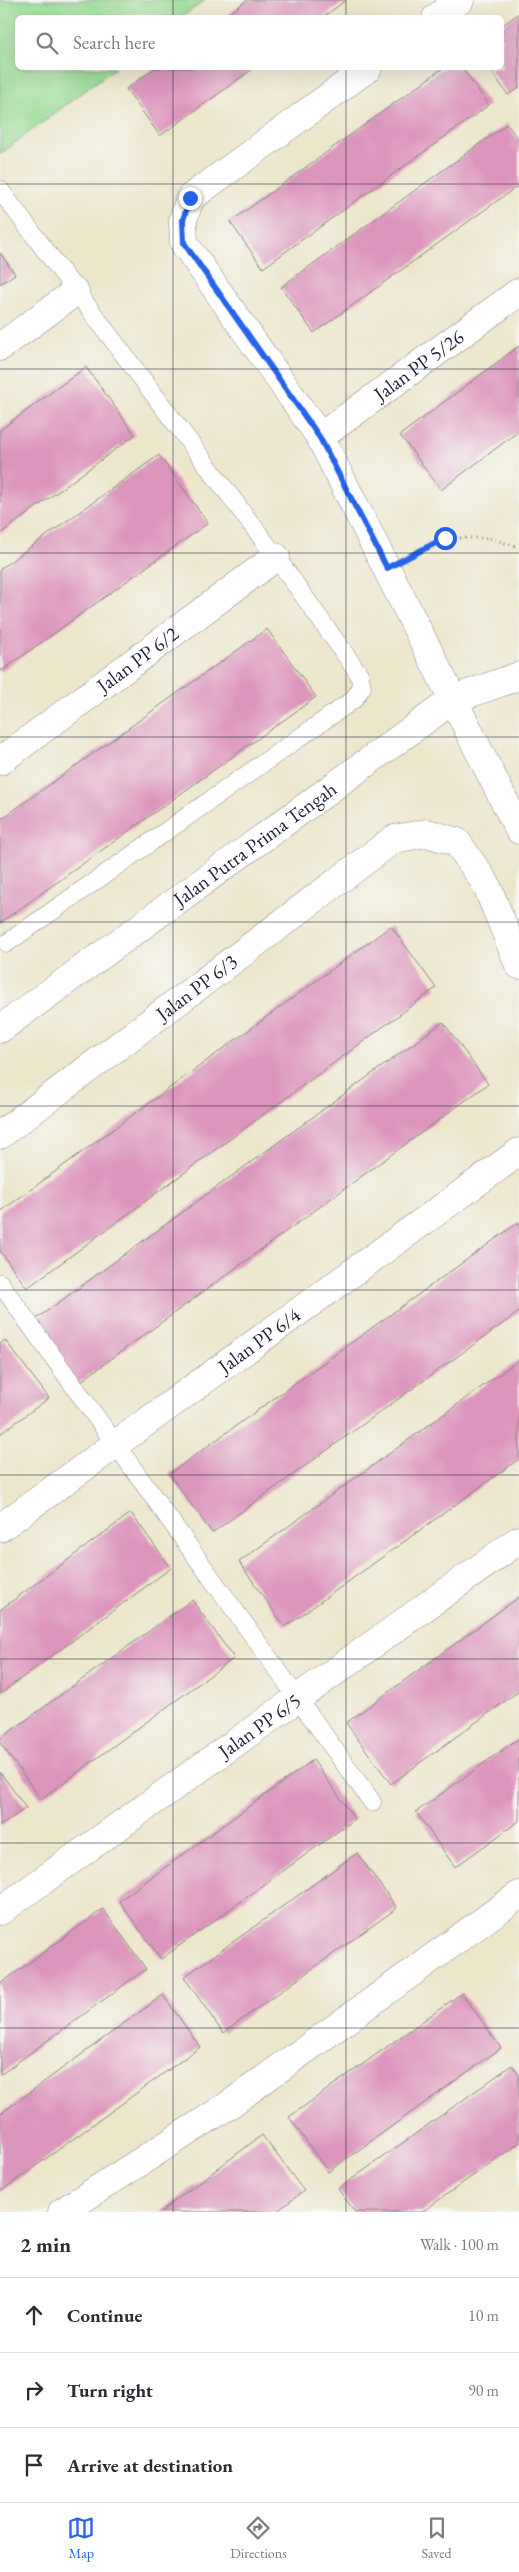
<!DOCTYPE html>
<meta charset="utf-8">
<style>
:root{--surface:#fff;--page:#f7f7f7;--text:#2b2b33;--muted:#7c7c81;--line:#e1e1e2;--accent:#2563eb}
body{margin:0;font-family:"EB Garamond",serif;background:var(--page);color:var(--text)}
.stop{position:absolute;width:15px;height:15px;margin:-11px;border:4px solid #2563eb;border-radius:50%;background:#fff}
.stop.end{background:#2563eb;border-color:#fff;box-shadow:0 1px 5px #0008}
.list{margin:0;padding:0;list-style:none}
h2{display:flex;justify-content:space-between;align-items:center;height:65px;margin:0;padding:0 20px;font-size:21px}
h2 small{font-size:16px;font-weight:400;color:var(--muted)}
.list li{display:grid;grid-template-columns:32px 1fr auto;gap:15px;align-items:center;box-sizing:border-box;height:75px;padding:0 20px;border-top:1px solid var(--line)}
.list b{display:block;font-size:19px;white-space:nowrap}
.list em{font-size:16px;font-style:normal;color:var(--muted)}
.icon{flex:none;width:28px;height:28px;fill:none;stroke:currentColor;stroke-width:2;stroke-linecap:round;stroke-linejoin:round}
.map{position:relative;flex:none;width:519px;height:2212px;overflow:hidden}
.search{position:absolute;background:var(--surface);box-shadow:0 5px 20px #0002;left:15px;right:15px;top:15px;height:55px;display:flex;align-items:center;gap:12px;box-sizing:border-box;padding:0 18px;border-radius:8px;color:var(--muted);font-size:19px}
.sheet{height:290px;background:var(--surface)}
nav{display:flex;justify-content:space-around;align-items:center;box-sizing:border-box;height:70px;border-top:1px solid var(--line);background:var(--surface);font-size:14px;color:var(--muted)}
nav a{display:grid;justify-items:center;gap:2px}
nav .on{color:var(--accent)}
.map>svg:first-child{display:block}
</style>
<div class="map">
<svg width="519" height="2212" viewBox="0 0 519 2212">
<rect width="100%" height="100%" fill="#f6f6f2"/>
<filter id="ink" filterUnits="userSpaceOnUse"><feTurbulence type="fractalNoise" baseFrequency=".02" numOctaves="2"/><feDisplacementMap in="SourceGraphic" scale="10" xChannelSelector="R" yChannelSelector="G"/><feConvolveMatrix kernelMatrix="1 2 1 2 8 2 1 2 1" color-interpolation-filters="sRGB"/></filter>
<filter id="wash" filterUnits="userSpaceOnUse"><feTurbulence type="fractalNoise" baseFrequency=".0096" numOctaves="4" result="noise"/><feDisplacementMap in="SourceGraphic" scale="20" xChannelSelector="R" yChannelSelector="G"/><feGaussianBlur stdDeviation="1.12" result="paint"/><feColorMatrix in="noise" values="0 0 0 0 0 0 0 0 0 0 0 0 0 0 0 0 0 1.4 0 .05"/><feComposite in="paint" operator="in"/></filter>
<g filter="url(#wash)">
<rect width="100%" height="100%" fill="#ece6cb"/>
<polygon fill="#97db93" stroke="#5c7e67" points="0,0 205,0 182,17 18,18 18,68 115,68 0,154"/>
<g id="blocks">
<g fill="#dc96bd">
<polygon points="247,0 346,0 322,18 223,18"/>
<polygon points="519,13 519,88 508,95 489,68 502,68 502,26"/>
<polygon points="155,68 254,68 160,136 126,89"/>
<polygon points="443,68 462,68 489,105 263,268 230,222"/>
<polygon points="507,124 519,141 519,185 314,333 281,287"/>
<polygon points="0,253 15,274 0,284"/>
<polygon points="519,346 519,431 441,490 400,435"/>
<polygon points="86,367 135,435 0,534 0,430"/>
<polygon points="159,455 208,523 0,672 0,569"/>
<polygon points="267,629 316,697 0,923 0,820"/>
<polygon points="391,926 436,988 27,1288 0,1251 0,1212"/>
<polygon points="443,1022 488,1084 77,1384 32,1322"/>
<polygon points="519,1222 519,1312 212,1533 169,1474"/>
<polygon points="5,1340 49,1398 0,1434 0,1344"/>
<polygon points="519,1360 519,1459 285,1627 239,1562"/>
<polygon points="131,1513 171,1568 0,1694 0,1610"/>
<polygon points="519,1597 519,1691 391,1784 346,1723"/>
<polygon points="192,1600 234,1658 41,1799 0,1743 0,1739"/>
<polygon points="519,1738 519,1821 455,1867 416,1812"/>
<polygon points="313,1760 355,1819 161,1959 119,1901"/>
<polygon points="0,1772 26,1808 0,1826"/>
<polygon points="357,1853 397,1908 223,2033 184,1977"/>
<polygon points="103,1909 146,1969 0,2075 0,1984"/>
<polygon points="462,1993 501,2048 328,2172 289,2117"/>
<polygon points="163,1995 200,2047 0,2192 0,2114"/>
<polygon points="512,2065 519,2075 519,2143 422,2212 355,2212 338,2189"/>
<polygon points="262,2135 304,2191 276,2212 160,2212"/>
</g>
</g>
</g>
<g filter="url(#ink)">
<use href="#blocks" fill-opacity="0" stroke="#878483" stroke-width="1"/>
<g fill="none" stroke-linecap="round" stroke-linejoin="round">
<g stroke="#878483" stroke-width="19">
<g id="service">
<polyline points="0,190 276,557 359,674 362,687 353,700 7,943"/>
<polyline points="0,1283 372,1802"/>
</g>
</g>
<g stroke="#878483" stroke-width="29">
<g id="minor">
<polyline points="436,18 460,0"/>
<polyline points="368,68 190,198 183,220 184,243 320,437 519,830"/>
<polyline points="0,347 75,292"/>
<path id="s1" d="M320,437l199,-145"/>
<path id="s2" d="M0,761l276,-204"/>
<path id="s3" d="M0,1135l394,-296 33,-6 30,9 29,42 33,81"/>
<path id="s4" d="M0,1528l519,-376"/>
<path id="s5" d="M0,1911l519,-371"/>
<polyline points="62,2212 226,2107 519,1895"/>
</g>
</g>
<g stroke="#878483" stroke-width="29">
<g id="tertiary">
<path id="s6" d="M0,1029l454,-330 65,-23"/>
</g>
</g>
<polyline stroke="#878483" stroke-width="3" stroke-dasharray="1 4" stroke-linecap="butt" points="414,554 445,538 488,538 519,547"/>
<use href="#service" stroke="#fff" stroke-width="18"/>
<use href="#minor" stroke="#fff" stroke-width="28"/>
<use href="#tertiary" stroke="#fff" stroke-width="28"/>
</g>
</g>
<g fill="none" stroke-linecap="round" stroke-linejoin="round" filter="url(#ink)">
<polyline stroke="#2563eb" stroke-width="6" points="190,198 183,220 184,243 320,438 387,568 445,538"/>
</g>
<path fill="none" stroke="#22223b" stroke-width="1" stroke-opacity="0.55" d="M173,0v18M346,0v18M173,68v2144M346,68v2144M0,184h519M0,369h519M0,553h519M0,737h519M0,922h519M0,1106h519M0,1290h519M0,1475h519M0,1659h519M0,1843h519M0,2028h519"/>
<g text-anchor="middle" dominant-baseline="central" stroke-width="5" stroke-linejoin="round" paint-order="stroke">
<g font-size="20" fill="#22223b" stroke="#f6f6f2">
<text stroke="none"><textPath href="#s1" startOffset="122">Jalan PP 5/26</textPath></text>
<text stroke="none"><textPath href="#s2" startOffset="171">Jalan PP 6/2</textPath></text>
<text stroke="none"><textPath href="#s6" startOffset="315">Jalan Putra Prima Tengah</textPath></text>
<text stroke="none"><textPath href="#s3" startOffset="246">Jalan PP 6/3</textPath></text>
<text stroke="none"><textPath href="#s4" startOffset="320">Jalan PP 6/4</textPath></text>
<text stroke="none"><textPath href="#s5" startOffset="319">Jalan PP 6/5</textPath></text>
</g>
</g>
</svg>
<div class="stop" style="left:445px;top:538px"></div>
<div class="stop end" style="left:190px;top:198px"></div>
<div class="search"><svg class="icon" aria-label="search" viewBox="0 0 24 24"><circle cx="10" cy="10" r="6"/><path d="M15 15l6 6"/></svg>Search here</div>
</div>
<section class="sheet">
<h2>2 min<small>Walk · 100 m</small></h2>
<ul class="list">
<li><svg class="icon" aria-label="ahead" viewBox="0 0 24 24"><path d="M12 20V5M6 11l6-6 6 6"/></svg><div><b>Continue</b></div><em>10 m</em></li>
<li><svg class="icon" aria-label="right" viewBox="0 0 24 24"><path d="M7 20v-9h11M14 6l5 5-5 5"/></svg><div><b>Turn right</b></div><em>90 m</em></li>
<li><svg class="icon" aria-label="arrive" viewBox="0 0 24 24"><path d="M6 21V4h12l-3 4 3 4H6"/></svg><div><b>Arrive at destination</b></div></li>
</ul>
</section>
<nav>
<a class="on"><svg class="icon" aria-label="map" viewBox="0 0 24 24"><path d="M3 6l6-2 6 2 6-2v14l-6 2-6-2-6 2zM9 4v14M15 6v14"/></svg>Map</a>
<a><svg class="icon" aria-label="directions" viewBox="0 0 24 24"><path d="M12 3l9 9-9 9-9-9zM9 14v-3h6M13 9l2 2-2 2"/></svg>Directions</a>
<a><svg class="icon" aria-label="saved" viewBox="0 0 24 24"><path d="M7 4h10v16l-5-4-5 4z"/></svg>Saved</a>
</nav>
